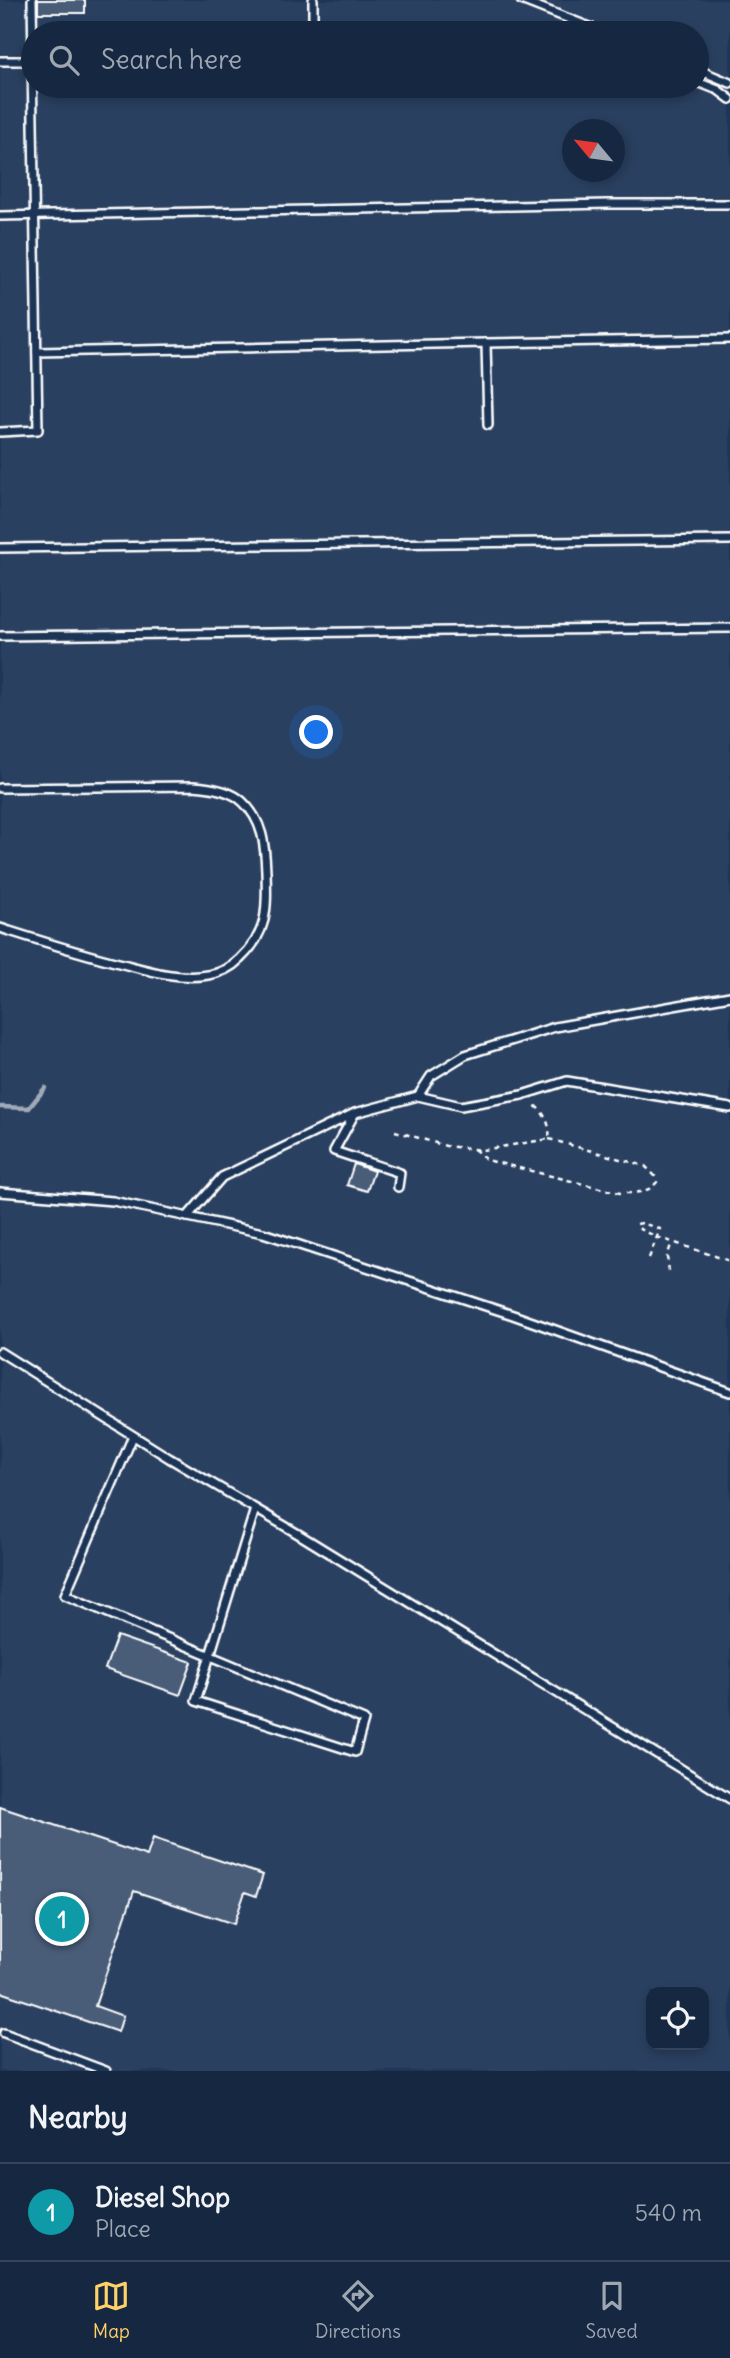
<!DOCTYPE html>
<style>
:root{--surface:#162841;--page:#23344c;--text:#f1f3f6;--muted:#9ea6b1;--line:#35445a;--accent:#ffd166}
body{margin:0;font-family:Delius,sans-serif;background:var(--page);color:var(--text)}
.controls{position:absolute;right:21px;bottom:21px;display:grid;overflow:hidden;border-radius:14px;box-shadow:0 4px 10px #0003}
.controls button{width:63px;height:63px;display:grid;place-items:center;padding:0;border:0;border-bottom:2px solid var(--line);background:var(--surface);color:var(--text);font:35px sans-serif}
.compass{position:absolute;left:562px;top:119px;width:63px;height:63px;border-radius:50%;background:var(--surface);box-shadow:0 4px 10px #0003;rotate:299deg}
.you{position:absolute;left:317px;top:733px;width:24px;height:24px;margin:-18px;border:5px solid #fff;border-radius:50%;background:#1a73e8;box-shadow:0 0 0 10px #1a73e833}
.badge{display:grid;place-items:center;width:46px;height:46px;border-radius:50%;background:var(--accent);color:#fff;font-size:23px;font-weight:700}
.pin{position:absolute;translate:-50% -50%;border:4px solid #fff;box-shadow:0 2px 7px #0006}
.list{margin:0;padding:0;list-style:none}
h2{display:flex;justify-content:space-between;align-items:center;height:91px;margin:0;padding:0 28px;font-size:30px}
h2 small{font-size:23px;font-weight:400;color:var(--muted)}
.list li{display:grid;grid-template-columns:46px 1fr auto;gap:21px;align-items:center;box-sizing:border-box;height:98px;padding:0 28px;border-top:2px solid var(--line)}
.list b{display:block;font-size:26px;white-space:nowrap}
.list p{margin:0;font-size:23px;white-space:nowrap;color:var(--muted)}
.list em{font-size:23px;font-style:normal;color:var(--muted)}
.icon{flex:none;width:38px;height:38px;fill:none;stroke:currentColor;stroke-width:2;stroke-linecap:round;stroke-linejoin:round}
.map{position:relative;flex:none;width:730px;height:2071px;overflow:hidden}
.search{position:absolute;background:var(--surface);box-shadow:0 4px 10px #0003;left:21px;right:21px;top:21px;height:77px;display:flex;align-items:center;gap:18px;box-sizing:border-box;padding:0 24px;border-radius:38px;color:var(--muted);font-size:26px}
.sheet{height:189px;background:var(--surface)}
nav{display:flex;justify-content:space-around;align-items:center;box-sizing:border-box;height:98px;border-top:2px solid var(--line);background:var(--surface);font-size:19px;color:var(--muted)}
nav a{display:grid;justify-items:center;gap:4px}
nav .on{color:var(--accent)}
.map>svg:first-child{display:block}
</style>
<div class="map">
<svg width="730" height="2071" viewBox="0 0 730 2071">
<rect width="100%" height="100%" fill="#1d3557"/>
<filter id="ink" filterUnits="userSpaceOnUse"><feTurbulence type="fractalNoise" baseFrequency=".0143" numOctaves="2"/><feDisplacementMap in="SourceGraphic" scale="14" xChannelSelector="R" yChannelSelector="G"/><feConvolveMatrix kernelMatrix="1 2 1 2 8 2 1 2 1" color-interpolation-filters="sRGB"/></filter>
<g filter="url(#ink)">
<path fill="#2a4161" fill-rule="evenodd" d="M0,0h730v2071h-730zM33,33h664v53h-664zM572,130h42v42h-42zM651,1992h53v53h-53z"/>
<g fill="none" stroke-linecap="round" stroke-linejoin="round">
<polyline stroke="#a0aab8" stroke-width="4.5" points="0,1107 29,1108 45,1088"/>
</g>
<g fill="#4a5d79" stroke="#fff" stroke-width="2">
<rect x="38" y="0" width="47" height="13"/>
<polygon points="354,1164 374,1171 367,1191 347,1185"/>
<polygon points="117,1636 192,1662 180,1695 105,1669"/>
<polygon points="0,1807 147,1856 153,1838 263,1875 256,1896 245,1892 234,1924 134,1891 95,2006 123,2016 118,2032 0,1992"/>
</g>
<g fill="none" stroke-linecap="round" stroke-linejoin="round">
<g stroke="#fff" stroke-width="12">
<g id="lane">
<polyline points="32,0 33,61"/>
<polyline points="313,0 313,33"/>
<polyline points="521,0 605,33"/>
<polyline points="0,61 32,61 38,430 0,432"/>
<polyline points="697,69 730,83"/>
<polyline points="697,82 718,90 730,99"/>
<polyline points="0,216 608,204 730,204"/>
<polyline points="486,343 730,339"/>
<polyline points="37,352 486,343 488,425"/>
<polyline points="0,548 730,540"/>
<polyline points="0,636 730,628"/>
<path d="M0,788l193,-2c16,1 38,4 50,16 20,19 22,43 23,69 1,36 3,61 -26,88 -9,9 -19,14 -32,16 -28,5 -58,-4 -85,-11 -42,-10 -82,-23 -123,-36"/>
<polyline points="418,1096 461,1106 522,1095 567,1081 730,1108"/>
<polyline points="398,1187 400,1173 334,1151 355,1113 418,1096 431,1076 465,1055 555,1027 730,996"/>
<polyline points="0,1192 113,1201 263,1233 513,1315 730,1392"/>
<polyline points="187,1217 222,1177 355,1113"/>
<polyline points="0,1352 169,1458 300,1535 730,1799"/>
<polyline points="133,1436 65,1595 364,1720 355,1752 196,1701 255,1509"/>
<polyline points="4,2033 106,2071"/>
</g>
</g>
<g stroke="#fff" stroke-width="2.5" stroke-dasharray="5 5" stroke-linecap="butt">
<path d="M395,1131l51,15 36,4 67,-11c2,-16 -5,-27 -17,-36"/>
<path d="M474,1149l13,11 133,33c14,0 27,1 37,-11l-1,-5 -11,-11 -96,-27"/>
<polyline points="649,1258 660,1229 642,1223 637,1224 638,1228 657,1237 730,1261"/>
<polyline points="669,1271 667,1257 672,1242"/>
</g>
<use href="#lane" stroke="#1d3557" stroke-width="7"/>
</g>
</g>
</svg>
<div class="controls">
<button><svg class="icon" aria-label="locate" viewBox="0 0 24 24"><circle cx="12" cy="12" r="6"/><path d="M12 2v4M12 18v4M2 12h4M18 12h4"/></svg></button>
</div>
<svg class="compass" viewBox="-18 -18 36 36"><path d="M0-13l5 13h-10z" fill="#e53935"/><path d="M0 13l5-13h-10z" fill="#9ea6b1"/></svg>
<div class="you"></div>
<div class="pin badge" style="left:62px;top:1919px;background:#0f9aa8">1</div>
<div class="search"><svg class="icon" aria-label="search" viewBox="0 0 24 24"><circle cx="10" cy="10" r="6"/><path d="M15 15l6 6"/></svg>Search here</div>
</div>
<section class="sheet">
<h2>Nearby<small></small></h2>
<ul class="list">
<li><span class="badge" style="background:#0f9aa8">1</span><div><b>Diesel Shop</b><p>Place</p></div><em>540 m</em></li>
</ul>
</section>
<nav>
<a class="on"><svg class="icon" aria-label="map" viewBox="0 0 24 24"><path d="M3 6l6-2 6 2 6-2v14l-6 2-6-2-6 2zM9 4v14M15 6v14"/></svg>Map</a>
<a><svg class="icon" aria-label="directions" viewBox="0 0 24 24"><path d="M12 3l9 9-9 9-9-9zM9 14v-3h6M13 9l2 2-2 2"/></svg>Directions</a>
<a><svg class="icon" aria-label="saved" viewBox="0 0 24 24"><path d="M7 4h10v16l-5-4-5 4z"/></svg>Saved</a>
</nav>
